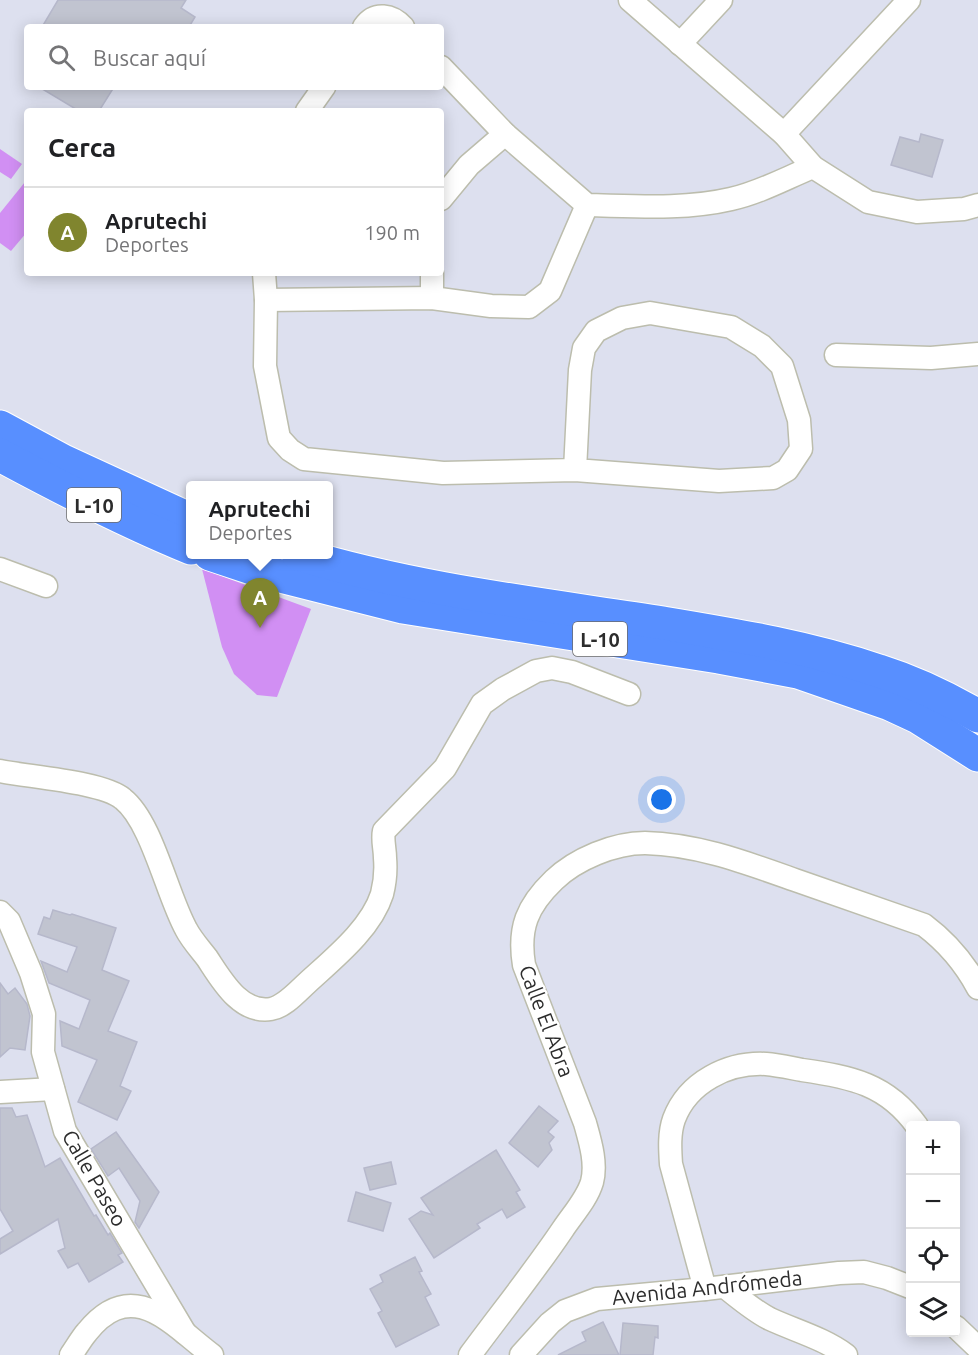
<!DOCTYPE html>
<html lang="es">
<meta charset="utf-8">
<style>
:root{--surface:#fff;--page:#f2f2f2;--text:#202124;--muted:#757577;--line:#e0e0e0;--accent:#80852e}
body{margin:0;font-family:Ubuntu,sans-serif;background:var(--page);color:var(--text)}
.controls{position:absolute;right:18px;bottom:18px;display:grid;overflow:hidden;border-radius:6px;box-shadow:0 3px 15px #0003}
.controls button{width:54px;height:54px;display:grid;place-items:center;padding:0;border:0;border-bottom:2px solid var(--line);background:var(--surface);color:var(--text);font:30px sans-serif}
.you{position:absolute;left:662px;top:800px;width:21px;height:21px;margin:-15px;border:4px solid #fff;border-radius:50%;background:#1a73e8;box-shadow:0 0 0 9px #1a73e833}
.badge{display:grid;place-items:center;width:39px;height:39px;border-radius:50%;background:var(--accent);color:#fff;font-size:20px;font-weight:700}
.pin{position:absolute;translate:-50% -50px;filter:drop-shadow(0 2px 3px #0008)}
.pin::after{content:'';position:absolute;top:32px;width:21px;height:18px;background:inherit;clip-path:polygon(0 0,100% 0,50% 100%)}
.popup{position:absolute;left:186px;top:481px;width:147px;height:78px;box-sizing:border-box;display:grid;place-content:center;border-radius:6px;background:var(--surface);filter:drop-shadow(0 2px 4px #0005);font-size:20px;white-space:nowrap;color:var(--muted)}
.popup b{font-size:22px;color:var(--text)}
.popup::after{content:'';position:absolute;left:50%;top:100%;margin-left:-12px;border:12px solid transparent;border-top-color:var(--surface)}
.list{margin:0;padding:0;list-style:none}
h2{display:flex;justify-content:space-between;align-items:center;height:78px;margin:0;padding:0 24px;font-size:26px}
h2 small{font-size:20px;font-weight:400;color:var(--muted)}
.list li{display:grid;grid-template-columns:39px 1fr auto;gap:18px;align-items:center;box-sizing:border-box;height:90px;padding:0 24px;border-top:2px solid var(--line)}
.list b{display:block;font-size:22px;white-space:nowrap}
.list p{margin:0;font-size:20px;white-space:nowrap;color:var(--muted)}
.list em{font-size:20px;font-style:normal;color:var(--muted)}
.icon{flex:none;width:33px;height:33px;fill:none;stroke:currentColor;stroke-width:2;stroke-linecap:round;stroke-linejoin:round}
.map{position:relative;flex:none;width:978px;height:1355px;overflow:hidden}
.search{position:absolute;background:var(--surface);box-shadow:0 3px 15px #0003;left:24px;top:24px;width:420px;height:66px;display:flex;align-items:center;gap:15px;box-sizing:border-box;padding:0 21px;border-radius:6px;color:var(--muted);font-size:22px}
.panel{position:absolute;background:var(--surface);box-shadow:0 3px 15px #0003;left:24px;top:108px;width:420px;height:168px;border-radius:6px}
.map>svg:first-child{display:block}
</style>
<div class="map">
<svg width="978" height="1355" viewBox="0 0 978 1355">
<rect width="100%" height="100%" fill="#dde0ef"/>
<g fill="#d18ff3">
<polygon points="0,149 22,164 11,179 0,172"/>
<polygon points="25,182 27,183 27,232 11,251 0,243 0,213"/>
<polygon points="202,569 311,609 277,697 257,695 234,674 222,647"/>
</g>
<g fill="#c1c4d0" stroke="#b6b8cb" stroke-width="1.5">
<polygon points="58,0 186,0 181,8 195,17 189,27 42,27"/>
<polygon points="39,87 114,87 99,111 79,111"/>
<polygon points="921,134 943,140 932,177 891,165 900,137 919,142"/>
<polygon points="53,910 70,915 72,914 116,928 102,970 129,981 108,1031 137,1042 120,1086 131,1091 117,1120 78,1102 97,1060 62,1046 60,1021 79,1029 90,1000 49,983 41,961 67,972 77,947 38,934 44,917 50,919"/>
<polygon points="0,983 8,994 15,988 27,1004 30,1016 25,1050 10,1048 0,1057"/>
<polygon points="539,1106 558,1121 548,1132 554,1137 549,1143 552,1150 538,1167 509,1143"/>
<polygon points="0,1108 12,1108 16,1117 27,1115 45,1167 60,1158 94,1216 96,1215 108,1235 110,1233 122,1253 118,1255 123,1262 89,1282 78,1263 68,1268 58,1251 65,1248 58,1219 0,1254 0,1239 13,1231 0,1209"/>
<polygon points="116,1132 159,1192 139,1228 135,1222 140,1201 119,1168 108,1176 91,1149"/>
<polygon points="496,1150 520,1190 516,1192 525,1207 507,1218 502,1209 477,1224 480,1228 434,1258 409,1219 421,1211 433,1215 421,1198"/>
<polygon points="391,1162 396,1184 370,1190 364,1168"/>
<polygon points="356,1192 391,1203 383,1231 348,1221"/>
<polygon points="415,1257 422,1271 419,1272 431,1294 425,1297 439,1325 396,1347 378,1313 382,1311 370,1289 383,1282 380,1275"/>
<polygon points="603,1322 619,1355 558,1355 586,1341 582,1332"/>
<polygon points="623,1323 658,1326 658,1338 655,1337 653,1355 620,1355"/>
</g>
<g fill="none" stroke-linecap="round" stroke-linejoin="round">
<g stroke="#bcbdad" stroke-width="25">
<g id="minor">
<polyline points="630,0 784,134 813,167 868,202 917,212 964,209 978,205"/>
<path d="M364,27c11,-16 28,-12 39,0"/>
<polyline points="680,44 721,0"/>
<path d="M441,67l64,67 82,71c47,1 97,5 144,-6 28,-6 55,-21 82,-32"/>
<polyline points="307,111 324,87"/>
<polyline points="784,134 909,0"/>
<polyline points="441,199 469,165 505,134"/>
<polyline points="264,273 266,300 265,366 279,438 290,450 304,459 443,473 575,470 719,481 773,478 787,470 801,449 799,420 782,366 762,346 731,327 650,313 622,318 596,331 584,348 580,370 575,470"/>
<polyline points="432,273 432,298"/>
<polyline points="266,300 432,298 491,306 529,307 550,291 587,205"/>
<polyline points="836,355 931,358 978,354"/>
<polyline points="0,569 46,586"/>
<path d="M0,771c29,6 103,11 123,28 29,23 44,96 63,130 5,10 14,20 21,29 14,21 33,56 64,51 13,-2 26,-17 36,-26 26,-24 64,-54 75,-89 3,-12 4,-25 3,-36 0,-10 -3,-18 -1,-27l61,-63 37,-64 21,-15 33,-18 16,-3 20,4 57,22"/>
<polyline points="0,912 9,921 31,973 44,1014 43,1052 65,1131 185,1333"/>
<polyline points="0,1092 53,1089"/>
<path d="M725,1287c14,11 29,24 45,32 26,12 53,19 76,36"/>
<path d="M705,1289l-34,-125c-1,-15 -2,-31 3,-45 14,-37 54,-57 92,-55 12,1 25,4 36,6 49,7 85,14 115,56"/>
<polyline points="956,1327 978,1348"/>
<path d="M71,1355c5,-7 10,-16 16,-23 46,-57 85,-7 125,23"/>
<path d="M470,1355c31,-42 64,-83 93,-126 10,-15 24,-30 29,-47 5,-19 -2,-41 -7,-59l-61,-158c-6,-37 3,-59 30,-85 22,-21 60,-37 91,-37 52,1 102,20 150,37 43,15 86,30 129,45 24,18 40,37 54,63"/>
<polyline points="521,1355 550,1323 565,1311 597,1299 705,1289 839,1273 864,1272 887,1278 910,1287"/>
</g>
</g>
<g stroke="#fff" stroke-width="35">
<g id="highway">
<polyline points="0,427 63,461 191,520"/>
<path d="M0,455c63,34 125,66 191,93"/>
<polyline points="210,554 261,571 403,607 719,657 798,672 890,704 918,717 978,755"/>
<path d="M298,554c118,36 243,50 365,69 72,12 146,24 216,48 35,11 68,27 99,45"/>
</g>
</g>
<use href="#minor" stroke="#fff" stroke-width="22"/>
<use href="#highway" stroke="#588fff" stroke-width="33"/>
</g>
<g text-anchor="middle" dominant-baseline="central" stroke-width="4.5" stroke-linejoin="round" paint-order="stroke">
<g fill="#fff" stroke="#6b6b6b" stroke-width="1.5">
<rect x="67" y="488" width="54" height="34" rx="4.5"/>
<rect x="573" y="622" width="54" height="34" rx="4.5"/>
</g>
<g font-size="20" font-weight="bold" fill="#2c2c2c">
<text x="94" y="505">L-10</text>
<text x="600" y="639">L-10</text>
</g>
<g font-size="21" fill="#2c2c2c" stroke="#fff">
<text transform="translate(547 1021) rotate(69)">Calle El Abra</text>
<text transform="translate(95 1178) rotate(60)">Calle Paseo</text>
<text transform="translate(707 1287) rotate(-6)">Avenida Andrómeda</text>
</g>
</g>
</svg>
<div class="controls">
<button>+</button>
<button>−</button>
<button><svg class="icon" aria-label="locate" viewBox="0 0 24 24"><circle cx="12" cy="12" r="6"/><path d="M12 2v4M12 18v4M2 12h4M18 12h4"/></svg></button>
<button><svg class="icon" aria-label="layers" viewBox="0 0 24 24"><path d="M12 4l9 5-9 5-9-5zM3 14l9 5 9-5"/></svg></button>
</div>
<div class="you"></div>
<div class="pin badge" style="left:260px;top:628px">A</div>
<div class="popup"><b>Aprutechi</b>Deportes</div>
<div class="search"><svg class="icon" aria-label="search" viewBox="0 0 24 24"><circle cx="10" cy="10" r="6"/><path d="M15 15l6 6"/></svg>Buscar aquí</div>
<section class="panel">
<h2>Cerca<small></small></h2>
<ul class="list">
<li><span class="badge">A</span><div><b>Aprutechi</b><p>Deportes</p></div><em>190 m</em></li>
</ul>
</section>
</div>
